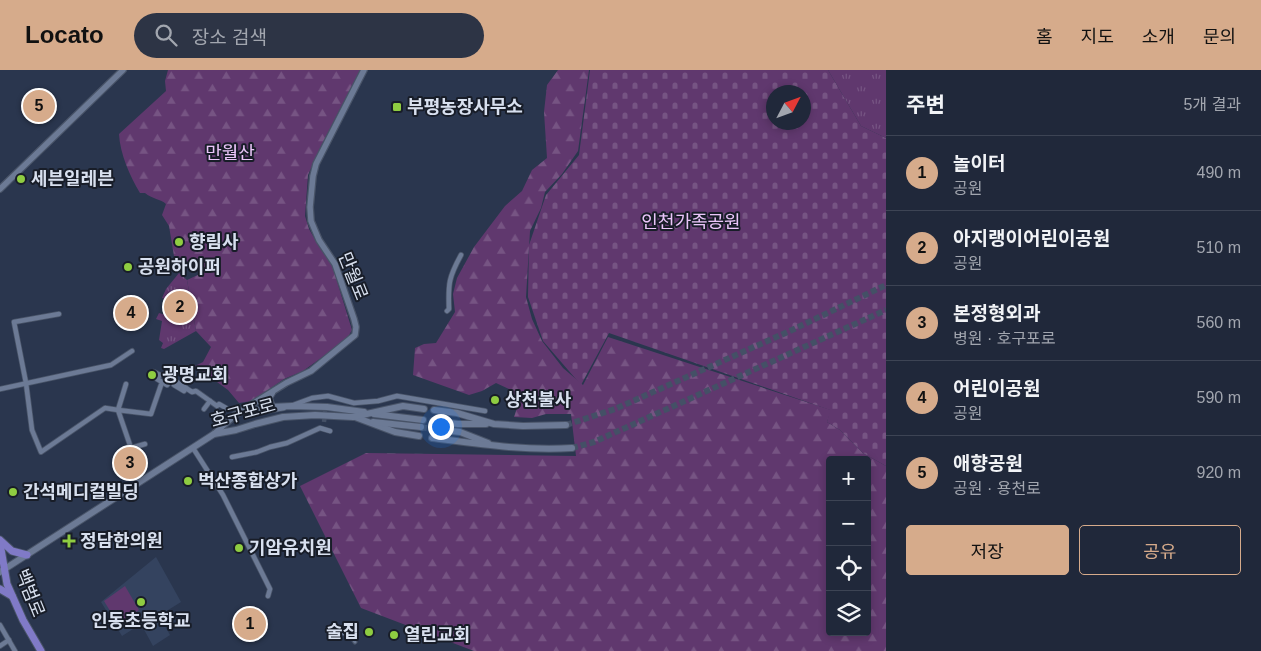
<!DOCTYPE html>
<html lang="ko">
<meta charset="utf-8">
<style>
:root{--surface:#20283a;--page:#2d3445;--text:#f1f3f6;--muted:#a2a6af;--line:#3d4454;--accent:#d6ab8b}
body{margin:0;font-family:Arial,"Noto Sans KR",sans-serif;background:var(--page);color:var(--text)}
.controls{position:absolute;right:15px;bottom:15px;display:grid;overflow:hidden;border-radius:5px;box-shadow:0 2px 8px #0003}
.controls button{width:45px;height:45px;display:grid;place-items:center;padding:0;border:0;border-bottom:1px solid var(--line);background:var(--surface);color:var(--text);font:25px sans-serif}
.compass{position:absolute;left:766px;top:15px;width:45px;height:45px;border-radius:50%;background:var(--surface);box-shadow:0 2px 8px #0003;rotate:49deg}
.you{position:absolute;left:440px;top:356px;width:18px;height:18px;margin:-12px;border:4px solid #fff;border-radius:50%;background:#1a73e8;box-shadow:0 0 0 8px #1a73e833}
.badge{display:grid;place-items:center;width:32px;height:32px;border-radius:50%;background:var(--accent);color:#111;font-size:16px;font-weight:700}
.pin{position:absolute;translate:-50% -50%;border:2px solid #fff;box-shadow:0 1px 5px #0006}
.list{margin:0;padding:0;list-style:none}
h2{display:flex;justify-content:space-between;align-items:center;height:65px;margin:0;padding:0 20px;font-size:21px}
h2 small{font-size:16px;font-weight:400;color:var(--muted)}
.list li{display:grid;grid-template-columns:32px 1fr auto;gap:15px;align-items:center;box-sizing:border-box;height:75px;padding:0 20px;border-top:1px solid var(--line)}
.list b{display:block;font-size:19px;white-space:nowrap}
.list p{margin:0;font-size:16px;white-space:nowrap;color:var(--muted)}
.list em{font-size:16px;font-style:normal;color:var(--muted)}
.actions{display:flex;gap:10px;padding:15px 20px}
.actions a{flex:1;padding:11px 0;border:1px solid var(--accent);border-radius:5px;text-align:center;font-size:18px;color:var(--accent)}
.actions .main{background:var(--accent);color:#111}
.icon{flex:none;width:28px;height:28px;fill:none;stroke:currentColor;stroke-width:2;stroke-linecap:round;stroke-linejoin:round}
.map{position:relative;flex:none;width:886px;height:581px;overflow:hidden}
header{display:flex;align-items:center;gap:30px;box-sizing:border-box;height:70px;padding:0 25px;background:var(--accent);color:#111}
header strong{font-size:24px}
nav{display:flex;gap:28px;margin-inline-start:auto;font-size:18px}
.search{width:350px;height:45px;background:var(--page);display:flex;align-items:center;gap:12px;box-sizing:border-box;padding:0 18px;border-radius:28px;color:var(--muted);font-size:19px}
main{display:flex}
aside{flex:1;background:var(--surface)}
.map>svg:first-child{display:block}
</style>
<header>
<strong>Locato</strong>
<div class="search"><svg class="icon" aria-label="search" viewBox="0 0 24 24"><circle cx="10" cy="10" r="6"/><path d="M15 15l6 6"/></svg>장소 검색</div>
<nav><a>홈</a><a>지도</a><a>소개</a><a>문의</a></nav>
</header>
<main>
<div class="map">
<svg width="886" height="581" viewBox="0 0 886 581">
<defs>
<pattern id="forest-firs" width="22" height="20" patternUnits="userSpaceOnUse" patternTransform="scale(1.25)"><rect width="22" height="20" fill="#60386e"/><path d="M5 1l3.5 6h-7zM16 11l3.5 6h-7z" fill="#765483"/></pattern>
<pattern id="cemetery-stones" width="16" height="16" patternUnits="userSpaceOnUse" patternTransform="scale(1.25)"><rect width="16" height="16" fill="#60386e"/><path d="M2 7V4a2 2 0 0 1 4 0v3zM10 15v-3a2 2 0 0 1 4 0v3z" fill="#765483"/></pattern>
<pattern id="park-tufts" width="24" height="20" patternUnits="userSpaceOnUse" patternTransform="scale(1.25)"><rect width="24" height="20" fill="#60386e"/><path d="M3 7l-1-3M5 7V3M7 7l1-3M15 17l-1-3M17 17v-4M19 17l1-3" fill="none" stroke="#765483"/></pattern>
</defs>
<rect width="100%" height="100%" fill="#2a364e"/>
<polygon fill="#34435f" points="156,487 181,532 160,545 160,547 170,565 153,576 141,554 122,566 101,532"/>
<g fill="url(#forest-firs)" fill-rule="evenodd">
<path d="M168,0h192l-39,76 -13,29 -3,41 4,13 11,19 12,17 20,65 -6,10 -43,31 -19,8 -32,22 -13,2 -11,-13 -33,-24 8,-4 8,-15 -15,-16 -9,-51 15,-7 -1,-6 -27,-11 -5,-30 -7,-11 4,-11c-5,-5 -14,-5 -21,-11h-5c-10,-17 -20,-39 -21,-59l47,-43 -1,-10z"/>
<path d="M558,0h31l-11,81 -16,23 -17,18 -4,16 -11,23 -4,66 6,22 10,22 21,27 20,17 25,-48 223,73 -4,12 13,8 23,23 23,13v185h-412l-113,-43 -61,-122 66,-33 210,3 -5,-42h-25l-14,4 -18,-1 4,-12 -9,-16 -13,-6 -14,8 -13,4 -56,-20 2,-27 9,-4 12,-1 19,-31 -2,-18 4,-16 17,-31 31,-41 17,-15 10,-21 15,-12 -3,-46 3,-27zM830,390h37v172h-37z"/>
</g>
<path fill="url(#cemetery-stones)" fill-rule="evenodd" d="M590,0h238l33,56 25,12v328l-23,-13 -23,-23 -13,-8 3,-12 -221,-77 -28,52 -38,-44 -15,-44 1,-52 17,-50 33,-40zM774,22h30v30h-30z"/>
<g fill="url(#park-tufts)">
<polygon points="828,0 886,0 886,68 861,56"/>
<polygon points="45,19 50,29 36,43 33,20"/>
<polygon points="179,203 187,210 196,261 164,279 161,278 163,273 159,270 162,251 156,249 159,243 166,245 170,231 162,228 166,219"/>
<path d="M252,545c5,1 6,3 8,7l-1,4 -10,7h-4l-5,-8 1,-4z"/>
</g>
<polygon fill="#60386e" points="125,516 139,540 118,554 104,531"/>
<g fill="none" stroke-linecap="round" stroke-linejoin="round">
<polyline stroke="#445066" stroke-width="4.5" stroke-dasharray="4.5 2" stroke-linecap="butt" points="324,352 326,333"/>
<g stroke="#445066" stroke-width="6" stroke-dasharray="6 3" stroke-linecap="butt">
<polyline points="566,355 615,339 792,260 886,215"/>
<polyline points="421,357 434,359"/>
<polyline points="572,378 594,372 886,240"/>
</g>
<g stroke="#495468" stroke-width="5">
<polyline id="pedestrian" points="333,560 351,566 355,572"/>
</g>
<g stroke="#495468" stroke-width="6">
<g id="minor">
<path d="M447,241l2,-2c-1,-26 0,-32 12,-54"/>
<polyline points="59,244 14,252 26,313 32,360 41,382 105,338 118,340 126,314"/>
<polyline points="154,302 160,305 157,309 167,315 172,309 192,322 196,321 217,336 219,334 226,338"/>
<polyline points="174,315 184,321 186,318"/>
<polyline points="0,319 111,295 132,281"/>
<polyline points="293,335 312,328 328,326 354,333 378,331 397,326 485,341"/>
<polyline points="248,337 266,341 284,338"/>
<polyline points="204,339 210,331"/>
<polyline points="145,374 131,378 118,340 151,344 161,315"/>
<polyline points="193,378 223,425 270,519 268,526"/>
<polyline points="232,387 257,382 270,377 287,373 320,358 330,361"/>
<polyline points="0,555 15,581"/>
<polyline points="0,576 9,570"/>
</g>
</g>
<g stroke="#495468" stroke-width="8">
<g id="tertiary">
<polyline points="0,119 123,0"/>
<polyline points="214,364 235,345 286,313 311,301 355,265 356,257 354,249 335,194 319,170 311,151 310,137 313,106 316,94 364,0"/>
</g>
</g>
<g stroke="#495468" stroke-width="8">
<g id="secondary">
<polyline points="272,323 269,328 272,337 292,336 327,337 364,342"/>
<polyline points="434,340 457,343 494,354 523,356 566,355"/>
<polyline points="374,344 423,350"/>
<polyline points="355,347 395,362 419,366"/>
<polyline points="433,351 458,354 486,354"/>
<polyline points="373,352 421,357"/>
<polyline points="434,359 460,362 488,373"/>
<path d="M432,368c47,6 93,13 140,10"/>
<polyline points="0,502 214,364 236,360 255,354 283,347 315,345 353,347 403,336 424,339"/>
</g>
</g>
<g stroke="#495468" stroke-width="9">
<g id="primary">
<polyline points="0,470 12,481 27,485"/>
<polyline points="0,473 7,514 23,550 41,581"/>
<polyline points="0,519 12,526"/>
</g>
</g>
<use href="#pedestrian" stroke="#6c7a95" stroke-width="3"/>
<use href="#minor" stroke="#6c7a95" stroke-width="4.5"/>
<use href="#tertiary" stroke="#6c7a95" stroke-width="5.5"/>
<use href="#secondary" stroke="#6c7a95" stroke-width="6"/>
<use href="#primary" stroke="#807ac7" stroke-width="7"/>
</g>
<g fill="#8fcd41" stroke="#181d28" stroke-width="2">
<rect x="392" y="32" width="10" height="10" rx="2.5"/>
<circle cx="21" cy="109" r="5"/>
<circle cx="179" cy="172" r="5"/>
<circle cx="128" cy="197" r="5"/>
<circle cx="152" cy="305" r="5"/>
<circle cx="495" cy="330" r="5"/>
<circle cx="188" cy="411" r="5"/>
<circle cx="13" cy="422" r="5"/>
<path d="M66.5 463.5h5v5h5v5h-5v5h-5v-5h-5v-5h5z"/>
<circle cx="239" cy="478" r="5"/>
<circle cx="141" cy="532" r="5"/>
<circle cx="369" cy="562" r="5"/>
<circle cx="394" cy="565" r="5"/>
</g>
<g text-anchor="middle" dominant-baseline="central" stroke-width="4" stroke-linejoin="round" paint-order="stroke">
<g font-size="18" font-weight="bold" fill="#d8e0ef" stroke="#181d28" text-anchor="start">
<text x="407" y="37">부평농장사무소</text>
<text x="31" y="109">세븐일레븐</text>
<text x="189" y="172">향림사</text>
<text x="138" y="197">공원하이퍼</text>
<text x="162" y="305">광명교회</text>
<text x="505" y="330">상천불사</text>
<text x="198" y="411">벅산종합상가</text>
<text x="23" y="422">간석메디컬빌딩</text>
<text x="80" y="471">정담한의원</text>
<text x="249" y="478">기암유치원</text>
<text x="141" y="551" text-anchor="middle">인동초등학교</text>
<text x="359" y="562" text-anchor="end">술집</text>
<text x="404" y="565">열린교회</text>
</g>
<g font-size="18" fill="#eac5f9" stroke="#181d28">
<text x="230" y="83">만월산</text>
<text x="691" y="152">인천가족공원</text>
</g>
<g font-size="18" fill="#d8e0ef" stroke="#181d28">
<text transform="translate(353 206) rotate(68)">만월로</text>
<text transform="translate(243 343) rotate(-15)">호구포로</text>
<text transform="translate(30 523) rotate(68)">백범로</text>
</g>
</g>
</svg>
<div class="controls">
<button>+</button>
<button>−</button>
<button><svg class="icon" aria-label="locate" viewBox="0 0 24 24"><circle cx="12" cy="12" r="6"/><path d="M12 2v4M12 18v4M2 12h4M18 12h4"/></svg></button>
<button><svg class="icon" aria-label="layers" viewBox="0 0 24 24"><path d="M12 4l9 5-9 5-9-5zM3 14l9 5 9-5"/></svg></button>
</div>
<svg class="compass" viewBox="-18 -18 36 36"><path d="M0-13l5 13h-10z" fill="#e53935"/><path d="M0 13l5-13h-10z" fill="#a2a6af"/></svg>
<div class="you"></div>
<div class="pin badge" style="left:250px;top:554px">1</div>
<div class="pin badge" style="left:180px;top:237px">2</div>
<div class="pin badge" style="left:130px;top:393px">3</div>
<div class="pin badge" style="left:131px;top:243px">4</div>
<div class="pin badge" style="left:39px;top:36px">5</div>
</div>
<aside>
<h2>주변<small>5개 결과</small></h2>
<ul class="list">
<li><span class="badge">1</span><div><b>놀이터</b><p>공원</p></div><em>490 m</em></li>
<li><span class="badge">2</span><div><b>아지랭이어린이공원</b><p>공원</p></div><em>510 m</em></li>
<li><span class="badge">3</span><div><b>본정형외과</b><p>병원 · 호구포로</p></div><em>560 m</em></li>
<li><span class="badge">4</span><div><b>어린이공원</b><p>공원</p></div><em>590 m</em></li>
<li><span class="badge">5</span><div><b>애향공원</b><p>공원 · 용천로</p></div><em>920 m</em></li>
</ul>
<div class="actions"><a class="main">저장</a><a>공유</a></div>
</aside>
</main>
